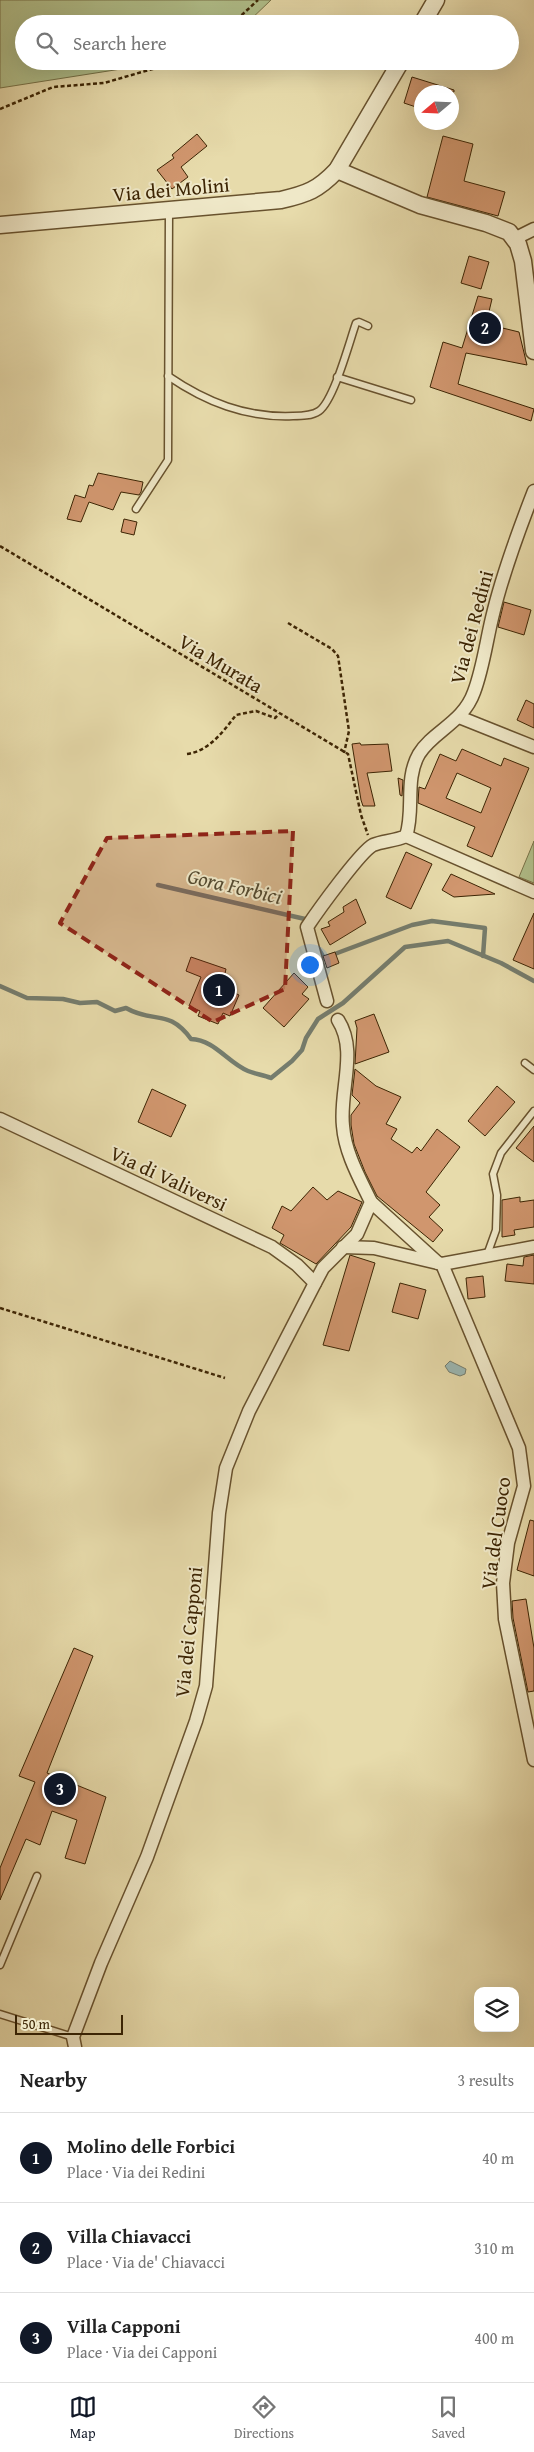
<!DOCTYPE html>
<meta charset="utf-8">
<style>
:root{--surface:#fff;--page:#f2f2f2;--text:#222;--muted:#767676;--line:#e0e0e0;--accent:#111827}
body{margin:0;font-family:"Gentium Book Plus",serif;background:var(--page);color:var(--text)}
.controls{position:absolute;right:15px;bottom:15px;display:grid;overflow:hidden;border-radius:10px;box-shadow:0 5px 20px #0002}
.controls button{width:45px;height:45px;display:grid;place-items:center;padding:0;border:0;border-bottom:1px solid var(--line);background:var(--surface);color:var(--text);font:25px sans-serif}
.compass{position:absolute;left:414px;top:85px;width:45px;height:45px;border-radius:50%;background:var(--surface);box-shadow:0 5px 20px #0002;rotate:251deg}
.scale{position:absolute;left:15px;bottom:12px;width:108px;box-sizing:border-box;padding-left:5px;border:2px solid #3d2504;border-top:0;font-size:14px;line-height:18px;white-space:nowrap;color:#3d2504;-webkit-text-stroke:4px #efe8c8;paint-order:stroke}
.you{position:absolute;left:309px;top:964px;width:18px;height:18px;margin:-12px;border:4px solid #fff;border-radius:50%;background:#1a73e8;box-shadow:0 0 0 8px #1a73e833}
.badge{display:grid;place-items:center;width:32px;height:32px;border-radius:50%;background:var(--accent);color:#fff;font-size:16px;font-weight:700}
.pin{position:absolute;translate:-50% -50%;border:2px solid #fff;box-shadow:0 1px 5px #0006}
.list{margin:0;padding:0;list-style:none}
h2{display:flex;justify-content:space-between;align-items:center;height:65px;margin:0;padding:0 20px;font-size:21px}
h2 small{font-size:16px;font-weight:400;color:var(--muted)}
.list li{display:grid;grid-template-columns:32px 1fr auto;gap:15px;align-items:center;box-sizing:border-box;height:90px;padding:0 20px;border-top:1px solid var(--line)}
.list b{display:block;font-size:19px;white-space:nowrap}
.list p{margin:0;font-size:16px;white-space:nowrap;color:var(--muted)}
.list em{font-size:16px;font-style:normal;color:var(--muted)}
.icon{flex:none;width:28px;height:28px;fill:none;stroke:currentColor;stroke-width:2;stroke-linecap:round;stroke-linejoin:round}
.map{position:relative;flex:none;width:534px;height:2047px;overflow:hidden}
.search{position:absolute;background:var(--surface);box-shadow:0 5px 20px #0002;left:15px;right:15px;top:15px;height:55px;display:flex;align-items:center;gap:12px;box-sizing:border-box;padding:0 18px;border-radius:28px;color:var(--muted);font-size:19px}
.sheet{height:335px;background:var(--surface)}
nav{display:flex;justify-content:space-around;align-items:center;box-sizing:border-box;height:70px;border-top:1px solid var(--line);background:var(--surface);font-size:14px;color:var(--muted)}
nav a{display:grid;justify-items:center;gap:2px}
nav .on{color:var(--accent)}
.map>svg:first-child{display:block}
</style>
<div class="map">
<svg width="534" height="2047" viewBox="0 0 534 2047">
<rect width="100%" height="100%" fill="#e7dbab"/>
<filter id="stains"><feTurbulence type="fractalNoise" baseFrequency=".004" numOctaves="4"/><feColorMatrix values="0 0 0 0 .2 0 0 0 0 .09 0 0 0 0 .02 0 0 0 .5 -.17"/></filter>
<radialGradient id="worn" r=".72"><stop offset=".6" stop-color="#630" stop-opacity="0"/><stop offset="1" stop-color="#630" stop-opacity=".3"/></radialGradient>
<g fill="#b2c18c" stroke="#787348">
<polygon points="0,0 271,0 246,24 24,24 24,61 172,61 0,88"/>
<polygon points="534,841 534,883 519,877"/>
</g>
<polygon fill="#9bb8b4" stroke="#757d6e" points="450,1361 466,1369 465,1374 460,1376 449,1372 445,1366"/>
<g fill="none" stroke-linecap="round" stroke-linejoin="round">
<g stroke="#757d6e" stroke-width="4.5">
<polyline points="158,885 305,919"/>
<polyline points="318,948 324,958 412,925 432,921 485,928 483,956"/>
<path d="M0,986l27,12 36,1 17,4 17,-1 18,9 11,-3c28,16 42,0 65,31 24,1 36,23 57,32 7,3 16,4 23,7l21,-17 10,-11 4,-12 12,-19 25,-16 62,-56 43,-6 53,22 33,18"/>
</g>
</g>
<g fill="#d0966e" stroke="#3d2504" fill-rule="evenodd">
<polygon points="412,77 454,90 454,92 422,92 422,109 404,103"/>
<polygon points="197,134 207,146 181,167 188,177 172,189 157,170 174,158 172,155"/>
<polygon points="443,136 473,144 464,181 505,192 498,216 427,197"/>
<polygon points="469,256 489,262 481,289 461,283"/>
<polygon points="478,296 492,299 486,324 519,332 527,365 466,353 458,384 534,409 531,421 430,387 443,342 462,348"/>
<polygon points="98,473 143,482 141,492 139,495 121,492 113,510 89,502 81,522 67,519 75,495 85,498 89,485 93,486"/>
<polygon points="124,519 137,522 134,535 121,532"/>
<polygon points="504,602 531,610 524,635 498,627"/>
<polygon points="526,700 534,704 534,728 517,720"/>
<polygon points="360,743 361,745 388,744 392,771 367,773 375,806 363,806 361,800 352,744"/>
<path d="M462,749l39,17 3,-8 25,10 -37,89 -25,-11 8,-19 -57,-24 1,-16 6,2 15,-35 16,7zM457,773l34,15 -10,25 -35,-15z"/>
<polygon points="398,778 403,780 402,796 400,795"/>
<polygon points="406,852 432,864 411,909 386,897"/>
<polygon points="451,874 495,894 454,897 442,890"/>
<polygon points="356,899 366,923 330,945 321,929 330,926 328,922 344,912 343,907"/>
<polygon points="534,913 534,969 513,960"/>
<polygon points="335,952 339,963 327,968 323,956"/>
<polygon points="191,957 226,969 222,987 239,995 230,1016 223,1013 218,1024 198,1016 200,1011 189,1006 201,977 186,971"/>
<polygon points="294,973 308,987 302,994 309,999 284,1027 263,1008"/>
<polygon points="374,1014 389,1052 355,1064 357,1028 355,1021"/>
<polygon points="355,1069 376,1086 401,1097 386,1124 397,1129 391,1139 412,1153 417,1147 421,1151 437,1129 460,1147 426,1192 440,1205 429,1217 443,1230 433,1242 377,1196 365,1172 354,1144 351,1125 351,1115 360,1103 352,1095"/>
<polygon points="497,1086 515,1102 485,1136 468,1121"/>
<polygon points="152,1089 186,1105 171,1137 138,1122"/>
<polygon points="534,1126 534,1162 516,1148"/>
<polygon points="313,1187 327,1200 338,1191 362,1202 351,1227 316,1264 280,1243 284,1235 272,1228 282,1206 291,1211"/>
<polygon points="520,1197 520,1202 534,1200 534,1227 514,1230 515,1235 502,1237 502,1200"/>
<polygon points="350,1255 375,1263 349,1351 323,1345"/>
<polygon points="534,1255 534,1284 505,1281 507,1264 523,1266 524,1257"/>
<polygon points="483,1276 485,1297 468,1299 466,1278"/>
<polygon points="400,1283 426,1290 418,1319 392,1312"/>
<polygon points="530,1520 534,1521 534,1576 517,1570"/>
<polygon points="526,1599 534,1648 534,1691 528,1692 513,1618 512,1601"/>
<polygon points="74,1648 93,1656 47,1773 106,1797 85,1864 65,1858 77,1820 52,1811 40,1845 26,1839 0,1900 0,1868 35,1782 19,1776"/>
</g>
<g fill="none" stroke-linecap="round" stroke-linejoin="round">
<g stroke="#68522e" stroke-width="9">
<g id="service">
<path d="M168,376c38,26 78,42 125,40 8,0 19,0 26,-5 15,-11 30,-68 37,-88l3,-1 9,4"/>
<polyline points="337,377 411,400"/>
<polyline points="136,509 168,460 169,212"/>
<polyline points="525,1063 534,1070"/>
<polyline points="487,1255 496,1230 497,1195 493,1174 501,1153 534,1111"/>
<polyline points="0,1965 37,1876"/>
<polyline points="0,2014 73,2037"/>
</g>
</g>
<g stroke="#68522e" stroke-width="15">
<g id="minor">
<polyline points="514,239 534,229"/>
<polyline points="459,717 534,747"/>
<polyline points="406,836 534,892"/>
<path d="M327,1001l-20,-74c10,-15 53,-75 66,-82 10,-4 22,-4 33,-9 9,-26 -2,-56 13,-82 14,-23 44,-31 55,-62 9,-24 12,-49 18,-74 10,-43 26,-86 42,-127"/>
<polyline points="0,1119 272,1247 297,1265 315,1283"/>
<polyline points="371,1202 438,1263"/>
<polyline points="343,1247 374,1248 442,1264 534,1247"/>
<polyline points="442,1264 519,1448 524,1486 508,1543 503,1583 505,1619 534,1760"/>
<path d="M75,2047l-2,-10 28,-74 46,-106 49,-136 10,-35 13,-173 7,-45 23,-57 66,-128 8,-15 34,-34 14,-32c-11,-23 -26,-49 -28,-76 -4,-35 15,-75 -5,-106"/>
</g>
</g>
<g stroke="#68522e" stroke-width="19">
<g id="tertiary">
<polyline points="422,24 436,0"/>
<polyline points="337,170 420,205 486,223 509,232 518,244 523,261 534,351"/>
<path d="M0,225l281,-25c26,-6 37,-10 56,-30l64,-109"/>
</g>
</g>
<g stroke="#3d2504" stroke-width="2.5" stroke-dasharray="4 2.5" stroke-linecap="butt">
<polyline points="232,24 258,0"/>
<polyline points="0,109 53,87 104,83 180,61"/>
<polyline points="0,546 348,754 361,815 368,835"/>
<polyline points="288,623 332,649 338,656 349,731 344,753"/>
<path d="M187,754c22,-3 36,-22 49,-39l20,-4 19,7 4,-4"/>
<polyline points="0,1308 225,1378"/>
</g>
<use href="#service" stroke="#efe8c8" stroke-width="6"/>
<use href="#minor" stroke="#efe8c8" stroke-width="12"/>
<use href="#tertiary" stroke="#efe8c8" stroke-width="16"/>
</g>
<path fill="#8f2418" fill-opacity="0.2" stroke="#8f2418" stroke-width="4" stroke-dasharray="10 6" stroke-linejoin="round" d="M293,831l-8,158 -72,33 -153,-99 47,-85z"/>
<g text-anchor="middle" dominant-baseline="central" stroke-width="4" stroke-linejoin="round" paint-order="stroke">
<g font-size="20" fill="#3d2504" stroke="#efe8c8">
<text transform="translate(171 189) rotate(-5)">Via dei Molini</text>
<text transform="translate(471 627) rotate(-75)">Via dei Redini</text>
<text transform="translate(221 663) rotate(31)">Via Murata</text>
<text transform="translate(169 1178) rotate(25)">Via di Valiversi</text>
<text transform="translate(495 1533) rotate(-82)">Via del Cuoco</text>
<text transform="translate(188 1632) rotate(-84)">Via dei Capponi</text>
</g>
<g font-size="21" font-style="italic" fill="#544a30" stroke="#efe8c8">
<text transform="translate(235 886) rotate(13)">Gora Forbici</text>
</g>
</g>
<rect width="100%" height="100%" filter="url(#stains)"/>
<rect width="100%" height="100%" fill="url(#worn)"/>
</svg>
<div class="controls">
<button><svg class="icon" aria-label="layers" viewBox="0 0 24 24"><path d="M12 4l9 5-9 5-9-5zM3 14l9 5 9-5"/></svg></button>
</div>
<svg class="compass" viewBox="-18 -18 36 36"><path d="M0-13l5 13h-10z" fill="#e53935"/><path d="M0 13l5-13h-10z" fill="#767676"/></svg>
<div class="scale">50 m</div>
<div class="you"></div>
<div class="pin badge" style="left:219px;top:990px">1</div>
<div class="pin badge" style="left:485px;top:328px">2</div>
<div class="pin badge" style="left:60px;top:1789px">3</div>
<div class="search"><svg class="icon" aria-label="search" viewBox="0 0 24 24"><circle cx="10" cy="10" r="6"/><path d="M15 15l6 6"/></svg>Search here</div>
</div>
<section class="sheet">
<h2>Nearby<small>3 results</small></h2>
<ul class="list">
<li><span class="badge">1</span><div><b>Molino delle Forbici</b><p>Place · Via dei Redini</p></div><em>40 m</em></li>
<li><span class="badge">2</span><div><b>Villa Chiavacci</b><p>Place · Via de' Chiavacci</p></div><em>310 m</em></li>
<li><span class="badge">3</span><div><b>Villa Capponi</b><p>Place · Via dei Capponi</p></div><em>400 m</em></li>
</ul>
</section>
<nav>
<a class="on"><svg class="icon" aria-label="map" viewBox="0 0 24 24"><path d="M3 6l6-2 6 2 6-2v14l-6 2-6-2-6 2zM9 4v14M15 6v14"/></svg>Map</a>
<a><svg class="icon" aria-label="directions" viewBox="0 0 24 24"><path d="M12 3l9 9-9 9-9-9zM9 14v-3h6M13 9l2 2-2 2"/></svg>Directions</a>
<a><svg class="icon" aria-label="saved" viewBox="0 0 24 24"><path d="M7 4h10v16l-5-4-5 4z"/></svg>Saved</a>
</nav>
